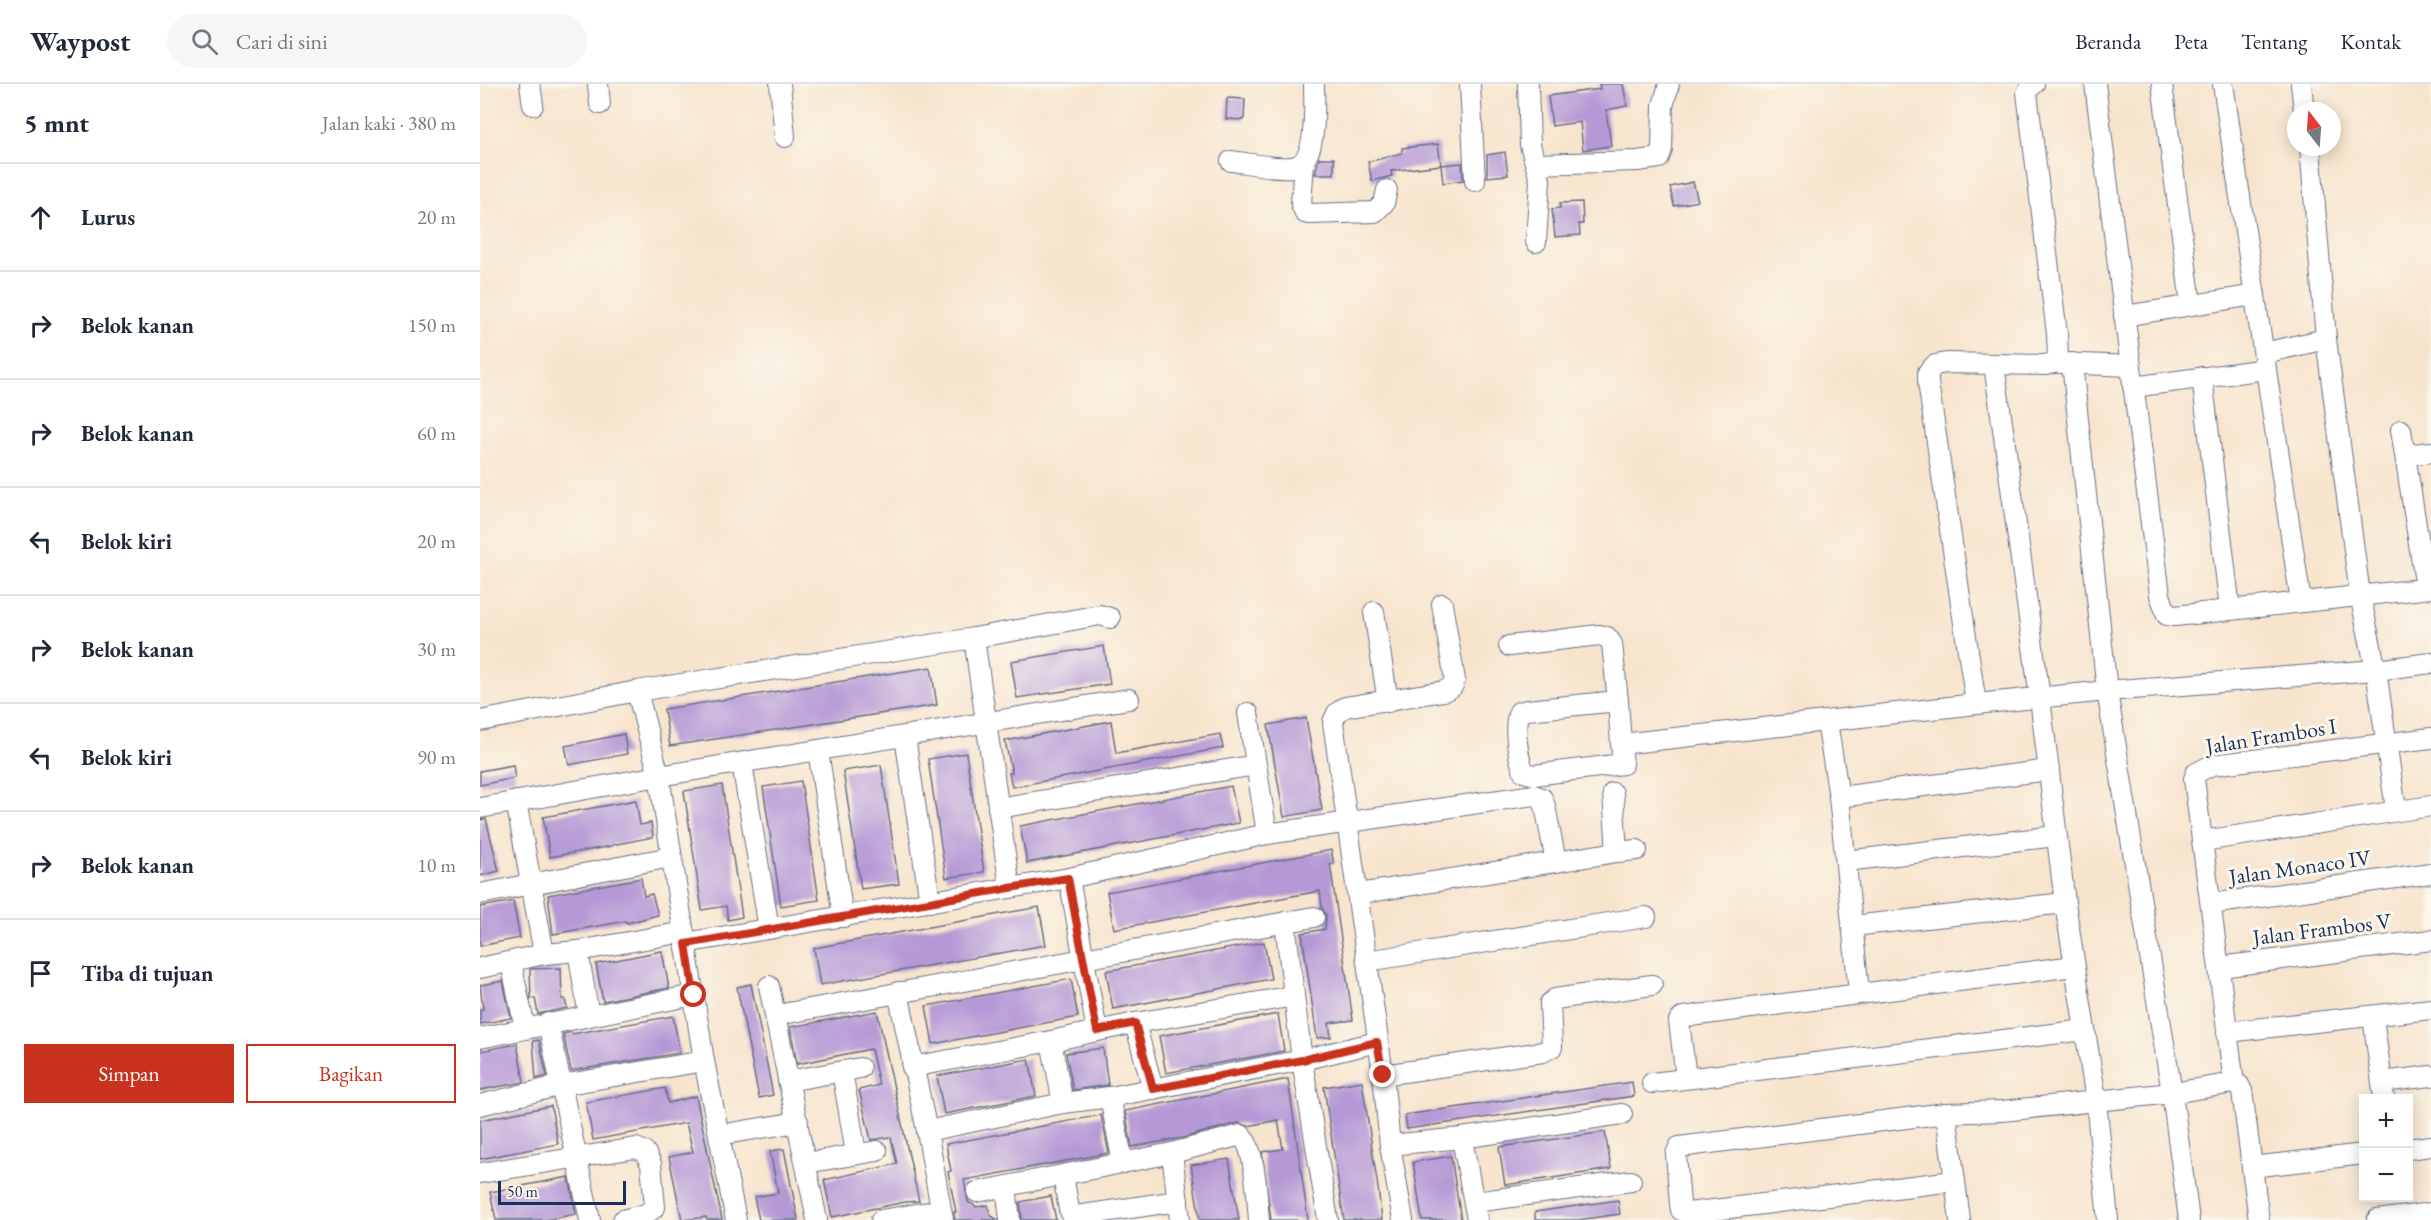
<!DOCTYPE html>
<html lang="id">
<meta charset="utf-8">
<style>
:root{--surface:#fff;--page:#f6f6f7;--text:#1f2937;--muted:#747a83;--line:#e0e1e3;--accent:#c8321e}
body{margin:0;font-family:"EB Garamond",serif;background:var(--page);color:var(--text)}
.controls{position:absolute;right:18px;bottom:18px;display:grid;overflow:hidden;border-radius:0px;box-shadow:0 3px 15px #0003}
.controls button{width:54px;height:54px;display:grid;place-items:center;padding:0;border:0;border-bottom:2px solid var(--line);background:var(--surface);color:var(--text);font:30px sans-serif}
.compass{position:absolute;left:1807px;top:18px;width:54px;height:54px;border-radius:50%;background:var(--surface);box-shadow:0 3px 15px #0003;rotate:343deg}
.scale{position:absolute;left:18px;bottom:15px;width:128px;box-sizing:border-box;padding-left:6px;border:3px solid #1b2f5e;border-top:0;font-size:16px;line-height:21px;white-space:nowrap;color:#1b2f5e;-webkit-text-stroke:4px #fbf7ec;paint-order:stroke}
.stop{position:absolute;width:18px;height:18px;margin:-14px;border:4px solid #c8321e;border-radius:50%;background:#fff}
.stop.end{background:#c8321e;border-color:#fff;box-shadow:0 2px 6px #0008}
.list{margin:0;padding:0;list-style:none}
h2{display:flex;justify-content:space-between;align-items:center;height:78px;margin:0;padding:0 24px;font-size:26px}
h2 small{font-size:20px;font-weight:400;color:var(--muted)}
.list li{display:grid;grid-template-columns:39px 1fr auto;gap:18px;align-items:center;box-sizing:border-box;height:108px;padding:0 24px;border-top:2px solid var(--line)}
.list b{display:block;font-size:22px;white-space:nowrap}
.list em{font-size:20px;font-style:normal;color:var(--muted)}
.actions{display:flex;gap:12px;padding:18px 24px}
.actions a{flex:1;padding:14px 0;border:2px solid var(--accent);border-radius:0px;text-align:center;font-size:21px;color:var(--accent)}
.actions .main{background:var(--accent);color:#fff}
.icon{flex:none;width:33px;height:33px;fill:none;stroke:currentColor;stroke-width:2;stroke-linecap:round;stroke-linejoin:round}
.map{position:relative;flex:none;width:1951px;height:1136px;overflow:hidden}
header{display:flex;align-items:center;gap:36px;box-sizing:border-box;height:84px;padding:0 30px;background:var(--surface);border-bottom:2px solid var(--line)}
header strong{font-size:28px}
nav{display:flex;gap:33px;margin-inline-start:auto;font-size:21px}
.search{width:420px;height:54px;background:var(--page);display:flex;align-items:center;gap:15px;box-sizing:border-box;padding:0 21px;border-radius:33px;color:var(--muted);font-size:22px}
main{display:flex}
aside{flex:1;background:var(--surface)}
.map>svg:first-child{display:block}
</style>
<header>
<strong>Waypost</strong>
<div class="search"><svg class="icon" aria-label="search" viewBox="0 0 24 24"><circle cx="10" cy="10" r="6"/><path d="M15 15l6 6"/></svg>Cari di sini</div>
<nav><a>Beranda</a><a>Peta</a><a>Tentang</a><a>Kontak</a></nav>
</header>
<main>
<aside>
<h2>5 mnt<small>Jalan kaki · 380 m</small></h2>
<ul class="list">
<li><svg class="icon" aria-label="ahead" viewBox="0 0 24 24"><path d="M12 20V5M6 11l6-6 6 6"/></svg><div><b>Lurus</b></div><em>20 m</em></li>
<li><svg class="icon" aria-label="right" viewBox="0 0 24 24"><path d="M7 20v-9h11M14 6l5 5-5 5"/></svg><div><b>Belok kanan</b></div><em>150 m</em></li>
<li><svg class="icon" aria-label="right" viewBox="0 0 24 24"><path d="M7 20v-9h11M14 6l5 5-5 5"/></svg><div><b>Belok kanan</b></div><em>60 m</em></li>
<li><svg class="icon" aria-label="left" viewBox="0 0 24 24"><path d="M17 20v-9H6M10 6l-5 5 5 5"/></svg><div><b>Belok kiri</b></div><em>20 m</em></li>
<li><svg class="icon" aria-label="right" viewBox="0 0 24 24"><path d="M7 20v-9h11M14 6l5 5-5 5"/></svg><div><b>Belok kanan</b></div><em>30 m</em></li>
<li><svg class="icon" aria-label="left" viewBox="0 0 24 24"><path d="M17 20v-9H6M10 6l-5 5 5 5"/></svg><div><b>Belok kiri</b></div><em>90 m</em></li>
<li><svg class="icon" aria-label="right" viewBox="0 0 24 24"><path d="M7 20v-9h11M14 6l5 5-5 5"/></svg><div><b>Belok kanan</b></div><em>10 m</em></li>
<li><svg class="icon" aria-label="arrive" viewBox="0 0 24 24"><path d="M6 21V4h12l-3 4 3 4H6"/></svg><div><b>Tiba di tujuan</b></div></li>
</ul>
<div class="actions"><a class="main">Simpan</a><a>Bagikan</a></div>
</aside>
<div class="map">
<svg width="1951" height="1136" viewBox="0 0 1951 1136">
<rect width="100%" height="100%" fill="#fbf7ec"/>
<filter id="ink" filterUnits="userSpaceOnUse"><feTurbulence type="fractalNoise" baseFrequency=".0167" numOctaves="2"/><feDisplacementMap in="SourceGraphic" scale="12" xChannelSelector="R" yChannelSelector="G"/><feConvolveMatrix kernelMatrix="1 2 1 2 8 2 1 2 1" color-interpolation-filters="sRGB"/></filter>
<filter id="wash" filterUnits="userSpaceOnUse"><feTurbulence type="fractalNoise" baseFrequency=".008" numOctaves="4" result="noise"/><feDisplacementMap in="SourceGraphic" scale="24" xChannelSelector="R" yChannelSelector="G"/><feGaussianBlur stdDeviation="1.35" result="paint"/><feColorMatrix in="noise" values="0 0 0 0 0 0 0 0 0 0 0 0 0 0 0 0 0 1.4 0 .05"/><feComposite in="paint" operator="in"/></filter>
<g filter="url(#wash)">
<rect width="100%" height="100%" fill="#f7e4cd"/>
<g id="blocks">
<g fill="#b599d6">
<polygon points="1119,0 1143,0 1147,22 1126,26 1131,62 1103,66 1100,38 1072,42 1068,12 1120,5"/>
<polygon points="747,14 765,15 764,36 746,35"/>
<polygon points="958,60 961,81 911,87 912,92 892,97 888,78 922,69 922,64"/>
<polygon points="1025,68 1028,91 1007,93 1007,71"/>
<polygon points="839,74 854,74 854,90 835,90"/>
<polygon points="982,79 983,96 963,99 961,81"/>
<polygon points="1213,98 1218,117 1194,122 1190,103"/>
<polygon points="1102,118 1103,140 1099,140 1100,151 1075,153 1072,125 1080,124 1080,119"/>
<polygon points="624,562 630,600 537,614 531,577"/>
<polygon points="451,583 457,621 190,662 184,625"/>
<polygon points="826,634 842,726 804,733 788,641"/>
<polygon points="631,637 636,669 740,650 743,664 532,703 529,689 532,689 525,657"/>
<polygon points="144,650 147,670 89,681 85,662"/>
<polygon points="486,669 504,788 466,794 448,675"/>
<polygon points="33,681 35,694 0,701 0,687"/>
<polygon points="401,681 419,800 381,805 363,687"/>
<polygon points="321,697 339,816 301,822 283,703"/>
<polygon points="242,701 262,833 248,836 246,822 222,826 204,707"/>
<polygon points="751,702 759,739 547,779 540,742"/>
<polygon points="156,716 160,741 171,739 173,753 132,761 132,762 70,773 63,733"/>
<polygon points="6,735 19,787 0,792 0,736"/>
<polygon points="851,766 854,780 850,780 873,936 849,939 851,953 837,954 822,849 845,845 846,831 842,824 840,807 634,845 627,808"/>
<polygon points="161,794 164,812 172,810 178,831 147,839 146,837 73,850 68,811"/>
<polygon points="33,817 40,854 0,862 0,823"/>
<polygon points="559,823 566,861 340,901 334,864"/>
<polygon points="784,858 791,895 633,925 626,887"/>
<polygon points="182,867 189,904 123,917 116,880"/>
<polygon points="81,884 82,915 85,915 87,924 58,930 55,914 51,915 50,885"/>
<polygon points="591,895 598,933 453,960 446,922"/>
<polygon points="23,897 31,934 0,940 0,926 3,925 0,901"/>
<polygon points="271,900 293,1011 279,1014 257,903"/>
<polygon points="397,927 439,1117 425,1118 352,1133 344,1096 417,1080 411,1053 391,1056 379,1006 399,1001 391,965 317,980 310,943"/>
<polygon points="798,930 804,967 686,989 679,952"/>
<polygon points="193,932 200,969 91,987 83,950 91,948 92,950"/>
<polygon points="59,956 67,992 56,995 53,957"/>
<polygon points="37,960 44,998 0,1006 0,967"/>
<polygon points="623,964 628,1001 593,1006 586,969"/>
<polygon points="549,975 556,1012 464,1030 457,992"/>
<polygon points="808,995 828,1136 791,1136 782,1068 803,1065 798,1036 768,1042 758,1039 702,1054 652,1063 645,1027"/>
<polygon points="882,997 898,1104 902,1136 864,1136 850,1044 844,1003"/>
<polygon points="1152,998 1154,1012 927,1045 925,1031"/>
<polygon points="185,1004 188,1019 216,1012 242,1136 227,1136 226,1133 202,1136 189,1073 213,1068 206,1039 113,1056 106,1018"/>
<polygon points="71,1022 78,1060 0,1075 0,1036"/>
<polygon points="621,1031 629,1069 484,1096 488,1118 497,1123 508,1121 510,1131 518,1136 475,1136 474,1128 476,1128 468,1088 471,1087 466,1060"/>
<polygon points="1125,1048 1131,1085 1025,1101 1019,1063"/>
<polygon points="304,1065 318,1136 279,1136 274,1113 298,1109 290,1067"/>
<polygon points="971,1072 981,1136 942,1136 933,1078"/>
<polygon points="749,1075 759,1136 720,1136 711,1081"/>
<polygon points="89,1093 96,1130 66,1136 16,1136 10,1108"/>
<polygon points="571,1112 576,1136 542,1136 540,1118"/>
<polygon points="1138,1116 1140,1130 1097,1136 1055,1136 1055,1128"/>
</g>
</g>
</g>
<g filter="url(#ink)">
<use href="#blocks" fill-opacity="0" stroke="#686e85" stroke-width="1.5"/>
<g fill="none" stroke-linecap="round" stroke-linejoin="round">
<g stroke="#686e85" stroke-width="22">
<g id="minor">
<polyline points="50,0 53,21"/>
<polyline points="118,0 120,20"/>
<polyline points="300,0 305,53"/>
<polyline points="990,0 995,97"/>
<polyline points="1048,0 1050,61 1060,96 1056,158"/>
<polyline points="1615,0 1680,511 1687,531 1695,532 1951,504"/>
<polyline points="1682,0 1711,220"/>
<polyline points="1743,0 1821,518"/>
<polyline points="1821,0 1824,27"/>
<polyline points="1830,63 1846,255 1880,511 1896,586 1916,726"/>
<path d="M751,77c18,2 44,8 61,6 27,-2 22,-63 22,-83"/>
<polyline points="824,78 821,120 825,129 829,130 895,128 904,119 907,106"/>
<polyline points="1056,80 1157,77 1179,74 1182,65 1183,22 1189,0"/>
<polyline points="1644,232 1775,211"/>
<polyline points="1784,269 1846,255"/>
<polyline points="1579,279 1650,282"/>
<polyline points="1514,280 1560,614 1585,819 1616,1016 1628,1136"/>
<polyline points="1722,293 1750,525"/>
<polyline points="1653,303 1786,285"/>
<polyline points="1921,346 1946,504"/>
<polyline points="1925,371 1951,368"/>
<polyline points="894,528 908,618"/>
<polyline points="494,554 530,804"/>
<polyline points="1029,562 1119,551 1127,553 1132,560 1138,617"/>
<polyline points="157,607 179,692 224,977 256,1136"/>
<polyline points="1496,620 1448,298 1448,288 1455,281 1467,279 1565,281 1573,279 1578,274 1577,250 1547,9 1550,3 1554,0"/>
<polyline points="768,629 787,750"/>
<polyline points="0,637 157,607 494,554 620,531 630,534"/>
<polyline points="1347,638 1359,713 1379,908"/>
<polyline points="425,653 450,818"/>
<path d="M1141,660l-3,-43 -91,9 -8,2c-6,15 -1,45 5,60l10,3 89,-11 -2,-20 355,-40 131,-13 -35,-328"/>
<polyline points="338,666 363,833"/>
<polyline points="262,679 289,845"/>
<polyline points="1359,713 1569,686"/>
<polyline points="36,717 64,870"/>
<polyline points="0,724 179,692 649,615"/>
<polyline points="518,724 776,681"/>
<polyline points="1723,757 1951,722"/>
<polyline points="1137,768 1157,766"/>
<polyline points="1366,777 1576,752"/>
<polyline points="589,794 617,947"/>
<polyline points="0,810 191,773"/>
<polyline points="878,810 1137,768 1133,709"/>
<polyline points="1731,820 1951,789"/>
<polyline points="805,838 822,976 848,1136"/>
<polyline points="1372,842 1585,819"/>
<polyline points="205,859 589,794 787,750 1054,711 1062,714 1065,722 1076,778"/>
<polyline points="98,867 109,932"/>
<polyline points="887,877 1166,833"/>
<polyline points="31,879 45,944"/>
<polyline points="1740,883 1951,856"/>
<polyline points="0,884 64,870 98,867 204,848"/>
<polyline points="289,902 337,1136"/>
<polyline points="418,908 447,1047 583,1019 630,1013 822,976 897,958"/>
<polyline points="297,931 834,833"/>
<polyline points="1893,933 1904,1014"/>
<polyline points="68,939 110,1136"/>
<polyline points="655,939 673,1005"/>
<polyline points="1747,948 1951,925"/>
<polyline points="0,954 214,911"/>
<polyline points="571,957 583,1019"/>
<polyline points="432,983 571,957 655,939 814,912"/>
<polyline points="362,987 376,1069"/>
<polyline points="903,991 1063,968 1072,963 1070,919 1075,915 1172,901"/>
<polyline points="1206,994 1199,937 1203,933 1594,882"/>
<polyline points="308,997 380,984"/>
<polyline points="1902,998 1951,992"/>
<polyline points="1172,999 1605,946"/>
<polyline points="1754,999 1714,695 1716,689 1732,681 1951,654"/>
<polyline points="630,1013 643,1079"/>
<polyline points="0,1021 82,1001 224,977"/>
<polyline points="1466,1029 1199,1063 1196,1070 1200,1120 1201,1126 1208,1129 1474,1097"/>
<polyline points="447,1047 463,1136"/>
<polyline points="239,1051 318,1038"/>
<polyline points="982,1054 997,1136"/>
<polyline points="910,1061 982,1054 1142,1030"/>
<polyline points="1928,1065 1951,1062"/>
<polyline points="692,1069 700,1136"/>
<polyline points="326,1079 397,1067"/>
<polyline points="1772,1083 1884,1070"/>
<polyline points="0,1089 156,1064 165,1068 171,1080 175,1123 166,1130 143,1136"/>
<polyline points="583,1092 589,1125 592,1131 596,1132 698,1117"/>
<polyline points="526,1103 530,1136"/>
<path d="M497,1108l195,-39 69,-18c15,13 16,65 18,85"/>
<polyline points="995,1118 1151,1097"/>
<polyline points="401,1136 460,1126"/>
<polyline points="923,1136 910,1061 903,991 853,638 857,629 865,623 964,607 972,603 975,596 962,520"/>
<polyline points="1480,1136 1466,1029 1522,1027 1692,1009 1754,999 1759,1001 1762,1007 1779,1136"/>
<polyline points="1709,1136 1692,1009 1627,607 1896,586 1951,579"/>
<polyline points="1897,1136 1951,1129"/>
</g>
</g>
<use href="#minor" stroke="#fff" stroke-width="20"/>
</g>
</g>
<g fill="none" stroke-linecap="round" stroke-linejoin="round" filter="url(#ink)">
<polyline stroke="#c8321e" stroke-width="8" points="214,911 206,860 588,794 617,947 655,939 673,1005 822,976 897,958 903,991"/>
</g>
<g text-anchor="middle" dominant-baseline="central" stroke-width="6" stroke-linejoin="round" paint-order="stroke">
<g font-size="22" fill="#1b2f5e" stroke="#fbf7ec">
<text transform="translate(1791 652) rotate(-9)">Jalan Frambos I</text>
<text transform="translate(1820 783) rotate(-8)">Jalan Monaco IV</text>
<text transform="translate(1842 845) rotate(-7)">Jalan Frambos V</text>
</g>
</g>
</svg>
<div class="controls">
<button>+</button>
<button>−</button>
</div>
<svg class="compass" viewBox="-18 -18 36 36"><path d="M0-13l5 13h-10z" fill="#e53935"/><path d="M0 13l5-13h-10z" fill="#747a83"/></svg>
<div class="scale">50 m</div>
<div class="stop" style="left:214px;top:911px"></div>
<div class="stop end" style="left:903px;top:991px"></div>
</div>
</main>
